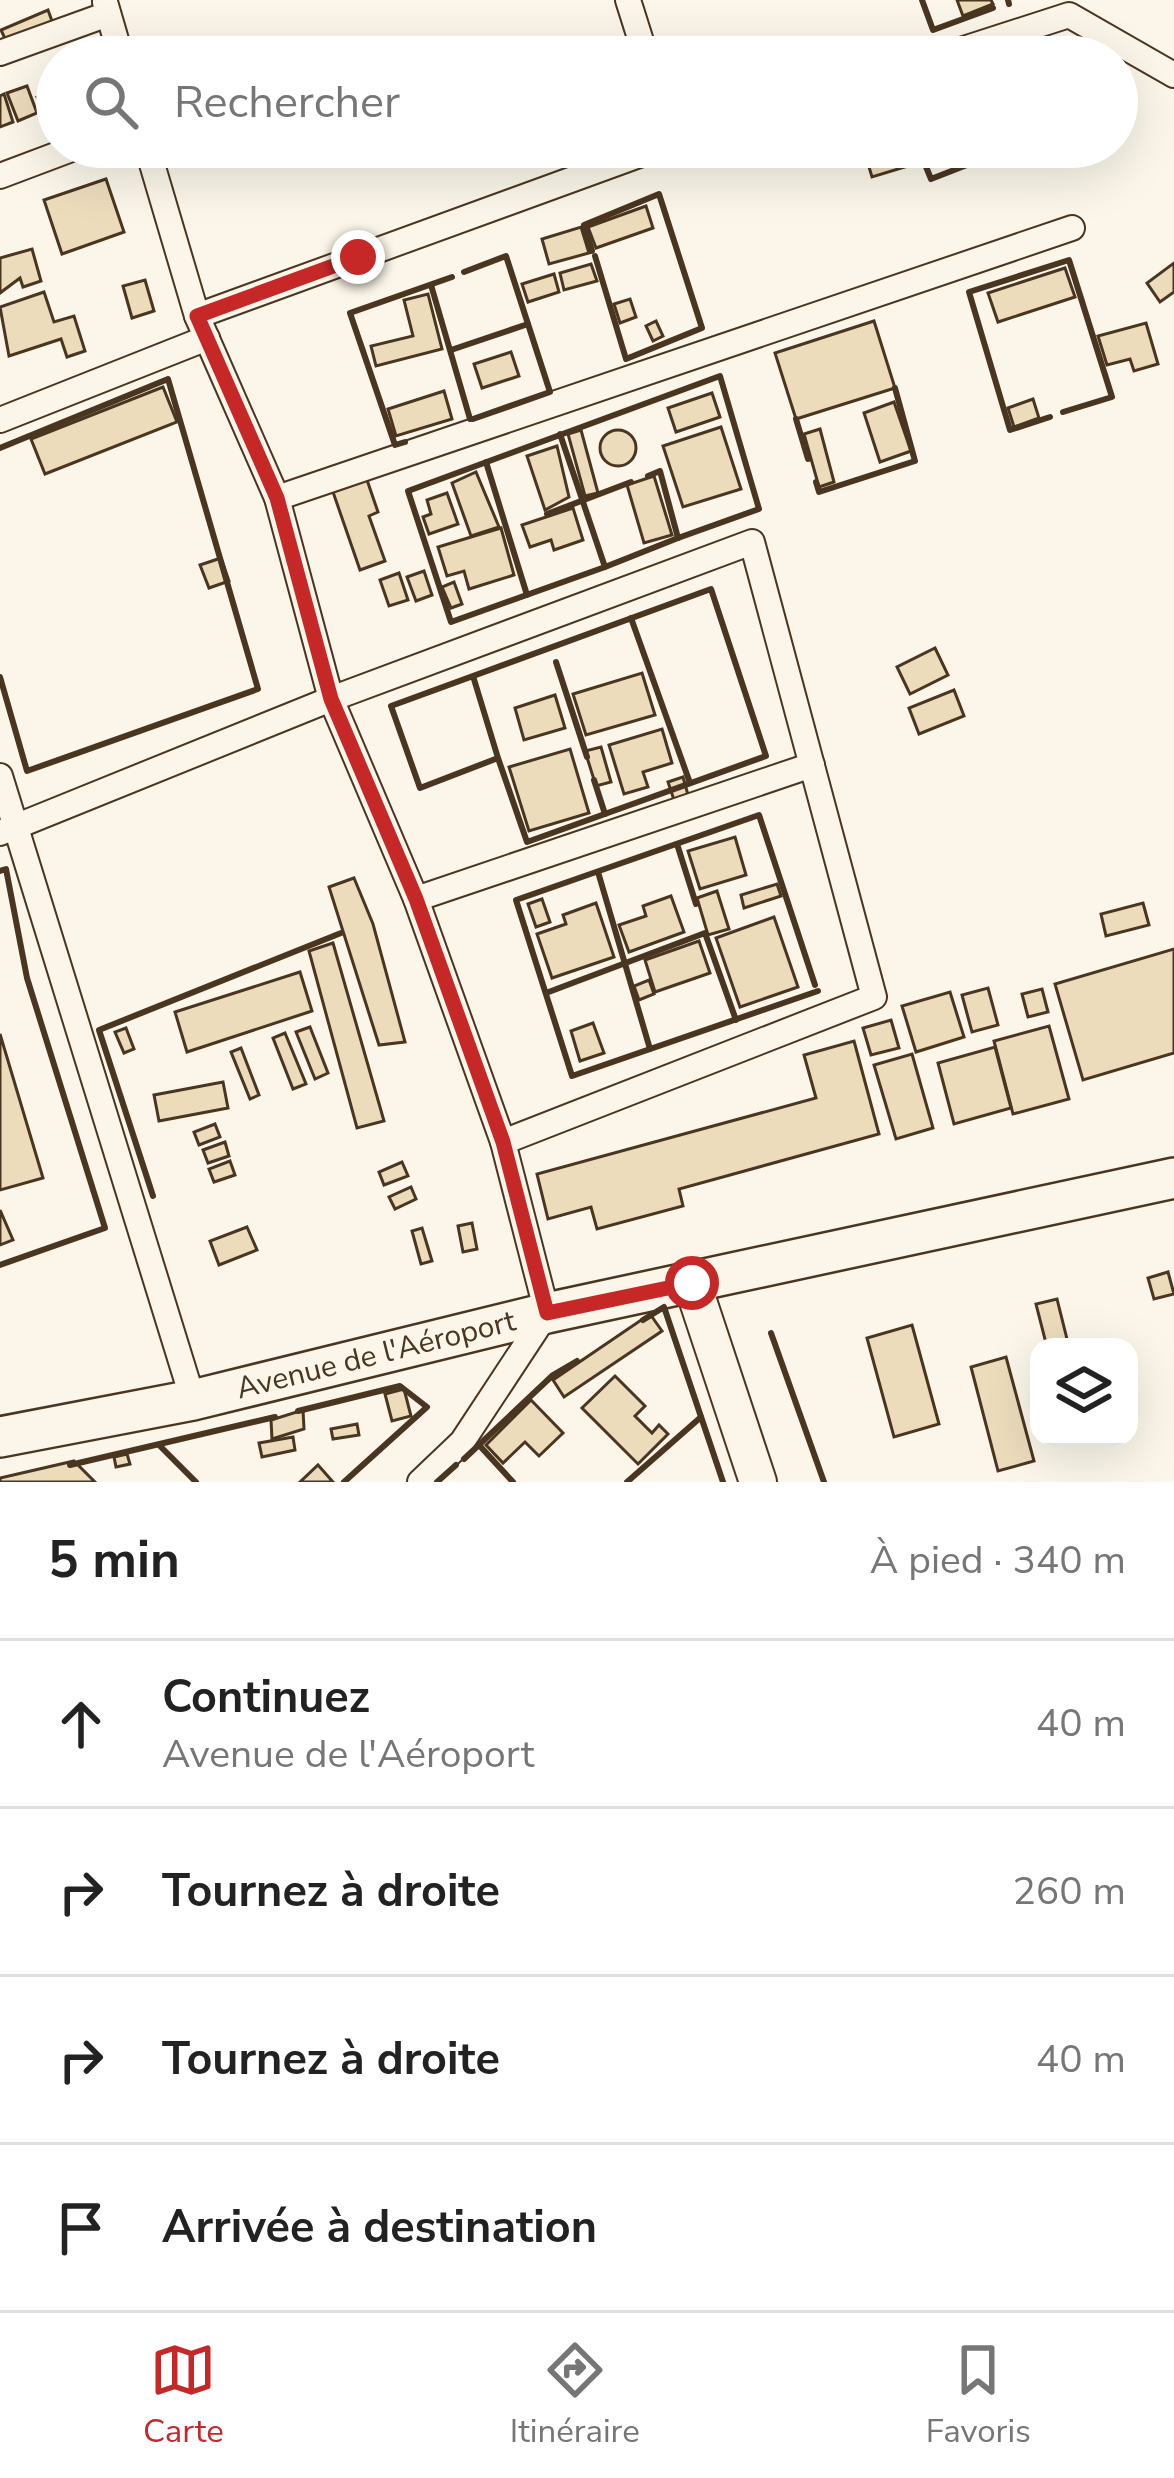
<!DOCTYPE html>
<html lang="fr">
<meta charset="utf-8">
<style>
:root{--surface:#fff;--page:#f2f2f2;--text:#222;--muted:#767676;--line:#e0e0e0;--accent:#c62828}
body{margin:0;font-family:"Nunito Sans",sans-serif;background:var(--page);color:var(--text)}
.controls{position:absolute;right:36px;bottom:36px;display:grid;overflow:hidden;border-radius:24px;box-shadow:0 12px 48px #0002}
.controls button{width:108px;height:108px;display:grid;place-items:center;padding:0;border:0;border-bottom:3px solid var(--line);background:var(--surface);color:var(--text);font:60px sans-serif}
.stop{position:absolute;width:36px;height:36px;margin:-27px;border:9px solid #c62828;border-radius:50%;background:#fff}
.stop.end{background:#c62828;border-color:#fff;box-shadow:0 3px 12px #0008}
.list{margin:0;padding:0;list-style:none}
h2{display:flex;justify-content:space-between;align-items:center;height:156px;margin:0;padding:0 48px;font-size:51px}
h2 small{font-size:39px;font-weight:400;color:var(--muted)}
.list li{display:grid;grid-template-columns:78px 1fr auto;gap:36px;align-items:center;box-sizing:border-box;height:168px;padding:0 48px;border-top:3px solid var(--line)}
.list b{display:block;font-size:45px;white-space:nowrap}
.list p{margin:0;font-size:39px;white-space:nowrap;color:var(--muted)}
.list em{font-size:39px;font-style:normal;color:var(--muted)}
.icon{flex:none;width:66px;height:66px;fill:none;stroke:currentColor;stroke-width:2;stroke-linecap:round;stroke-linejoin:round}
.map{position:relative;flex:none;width:1174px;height:1482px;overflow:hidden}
.search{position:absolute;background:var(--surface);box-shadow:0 12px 48px #0002;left:36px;right:36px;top:36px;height:132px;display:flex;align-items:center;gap:30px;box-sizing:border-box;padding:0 42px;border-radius:66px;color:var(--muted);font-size:45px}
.sheet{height:828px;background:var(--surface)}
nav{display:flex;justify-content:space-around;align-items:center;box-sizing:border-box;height:168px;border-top:3px solid var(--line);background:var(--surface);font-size:33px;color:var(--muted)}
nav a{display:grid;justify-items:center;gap:6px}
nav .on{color:var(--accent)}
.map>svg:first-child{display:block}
</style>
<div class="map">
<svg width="1174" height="1482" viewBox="0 0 1174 1482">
<rect width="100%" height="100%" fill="#fbf6e9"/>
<g fill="#ecdcbc" stroke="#4a3520" stroke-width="3">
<polygon points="957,0 991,0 993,4 963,16"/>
<polygon points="48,10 53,24 7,43 1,30"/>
<polygon points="27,86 37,113 18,121 7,93"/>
<polygon points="52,91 57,106 43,111 37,97"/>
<polygon points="4,94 13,122 0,127 0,96"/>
<polygon points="863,147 913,147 918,163 872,177"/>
<polygon points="1049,147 1088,147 1065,166"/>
<polygon points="106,179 124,232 62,254 44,200"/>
<polygon points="646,206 653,228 596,248 588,227"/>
<polygon points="581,227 589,253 549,264 542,239"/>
<polygon points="32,249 41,281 23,287 20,278 0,293 0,258"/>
<polygon points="1174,263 1174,292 1160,302 1147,283"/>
<polygon points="591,264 597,281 564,290 560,273"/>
<polygon points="1065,268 1075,297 998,322 988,293"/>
<polygon points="554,274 559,292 528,302 522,284"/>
<polygon points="145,280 154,311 132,318 123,286"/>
<polygon points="44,292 54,322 74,316 85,351 67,357 61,339 9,356 0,307"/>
<polygon points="428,294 442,349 376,366 371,346 413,336 404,300"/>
<polygon points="630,299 636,317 620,323 614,304"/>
<polygon points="656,321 663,336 653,341 646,326"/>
<polygon points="874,321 895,388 796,419 775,353"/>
<polygon points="1146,323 1158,364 1134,371 1130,359 1107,365 1098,336"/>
<polygon points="511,352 519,376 482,388 474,364"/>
<polygon points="163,387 177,422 45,474 31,439"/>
<polygon points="444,391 452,419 396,436 388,409"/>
<polygon points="712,393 720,417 676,432 668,408"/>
<polygon points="1033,399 1039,418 1014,427 1008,408"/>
<polygon points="894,402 911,451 880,462 864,413"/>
<polygon points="721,427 741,489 683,507 663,446"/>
<polygon points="820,429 834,482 819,487 804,434"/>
<circle cx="618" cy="448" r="18"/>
<polygon points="581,430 598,493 585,496 568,434"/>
<polygon points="557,446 569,497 545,510 527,456"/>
<polygon points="476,472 499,527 471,536 452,483"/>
<polygon points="654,476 672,535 644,543 627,485"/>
<polygon points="367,480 378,512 369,516 385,561 360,570 333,492"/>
<polygon points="447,493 458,524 429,534 423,517 431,514 427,500"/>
<polygon points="573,508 583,540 554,550 551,540 530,547 522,525"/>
<polygon points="501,528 514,575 469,589 464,571 447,576 438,547"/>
<polygon points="221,558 229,581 209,588 200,565"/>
<polygon points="424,571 432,595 416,601 407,577"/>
<polygon points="399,573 408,600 389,606 380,580"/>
<polygon points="454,582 462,604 451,608 442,587"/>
<polygon points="935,648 948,675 910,694 897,667"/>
<polygon points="642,673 655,715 586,735 573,694"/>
<polygon points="954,690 964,716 919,734 909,708"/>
<polygon points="555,695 565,728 524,740 515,708"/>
<polygon points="662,729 672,763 643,772 648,787 624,794 609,745"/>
<polygon points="601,747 611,782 596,786 585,751"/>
<polygon points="570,749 589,813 529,831 509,767"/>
<polygon points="683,777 690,802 676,806 668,782"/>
<polygon points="735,837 746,875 700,889 688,851"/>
<polygon points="354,878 373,924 405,1042 379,1045 329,887"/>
<polygon points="777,884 781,896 744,908 741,895"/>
<polygon points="717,891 729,929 708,935 697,898"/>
<polygon points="671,896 684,932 629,952 619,925 646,916 643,906"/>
<polygon points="542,899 550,922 536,927 528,904"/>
<polygon points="596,903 614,957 552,978 537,934 566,924 563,915"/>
<polygon points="1143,903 1149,925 1106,936 1101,914"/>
<polygon points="774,917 798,987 740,1007 716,938"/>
<polygon points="699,941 710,973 655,992 645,960"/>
<polygon points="333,943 384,1121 357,1128 309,951"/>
<polygon points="1174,949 1174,1053 1083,1080 1055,984"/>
<polygon points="300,972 312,1011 187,1052 175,1012"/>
<polygon points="649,980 654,994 639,1000 634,986"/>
<polygon points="988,988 998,1025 972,1032 962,995"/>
<polygon points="1042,989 1048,1012 1028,1017 1022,994"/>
<polygon points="950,992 964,1037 916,1052 902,1006"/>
<polygon points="891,1020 899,1048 871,1055 863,1028"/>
<polygon points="593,1023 604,1053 580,1061 571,1031"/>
<polygon points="1049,1026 1069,1099 1013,1114 994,1041"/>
<polygon points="310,1027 328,1073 315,1079 296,1032"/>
<polygon points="126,1028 134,1049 124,1053 115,1032"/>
<polygon points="285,1033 306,1084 293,1089 273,1038"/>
<polygon points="0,1034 43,1178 0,1190"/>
<polygon points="854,1041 879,1134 679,1189 683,1206 597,1229 591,1207 548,1219 537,1174 816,1098 804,1055"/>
<polygon points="995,1047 1011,1108 954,1124 938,1063"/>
<polygon points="241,1048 259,1095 250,1099 231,1052"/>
<polygon points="912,1054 933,1128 896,1139 874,1065"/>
<polygon points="223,1082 228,1108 159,1121 154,1095"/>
<polygon points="215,1124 220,1137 199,1145 194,1132"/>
<polygon points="225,1142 229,1156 208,1163 203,1150"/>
<polygon points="230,1161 235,1175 214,1182 209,1169"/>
<polygon points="402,1162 408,1176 384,1185 379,1172"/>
<polygon points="411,1187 416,1199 395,1209 389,1197"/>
<polygon points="0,1210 13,1240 0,1245"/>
<polygon points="472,1223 477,1249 463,1252 458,1226"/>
<polygon points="247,1227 257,1250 219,1265 210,1241"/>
<polygon points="422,1228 432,1261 421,1264 412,1231"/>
<polygon points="1168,1272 1174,1294 1154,1299 1148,1278"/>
<polygon points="1057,1299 1069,1347 1047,1347 1036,1304"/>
<polygon points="650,1314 662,1331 564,1397 553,1380"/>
<polygon points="912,1325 939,1424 894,1437 867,1338"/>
<polygon points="1006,1357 1034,1461 998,1471 971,1367"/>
<polygon points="615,1376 645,1406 635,1416 652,1433 659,1425 668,1434 638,1464 582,1408"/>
<polygon points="404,1389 411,1416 392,1421 385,1394"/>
<polygon points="531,1400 563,1433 539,1456 525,1442 503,1463 486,1445"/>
<polygon points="303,1410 304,1429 272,1439 271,1420"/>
<polygon points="357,1424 359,1435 333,1439 331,1429"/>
<polygon points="293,1437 295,1450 262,1457 259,1443"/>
<polygon points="127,1454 130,1464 116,1467 114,1457"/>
<polygon points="74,1461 95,1482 0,1482 0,1478"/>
<polygon points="318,1465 333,1482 300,1482"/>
</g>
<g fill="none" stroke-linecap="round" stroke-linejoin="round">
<g stroke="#4a3520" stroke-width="28">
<g id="street">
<polyline points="628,0 646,57"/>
<polyline points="105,2 121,57"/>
<polyline points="0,53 108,14"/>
<polyline points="939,57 1069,15 1174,75"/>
<polyline points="147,147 197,316 277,498 331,699 416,899 503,1142 547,1313 462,1442 420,1482"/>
<polyline points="0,176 77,147"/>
<polyline points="197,316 661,147"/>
<polyline points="0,420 207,338"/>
<polyline points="277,498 1072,228"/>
<polyline points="0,776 193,1400"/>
<polyline points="0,833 331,699 752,542 874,997 503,1142"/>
<polyline points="416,899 812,765"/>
</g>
</g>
<g stroke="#4a3520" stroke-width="40">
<polyline id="secondary" points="692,1283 758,1482"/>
</g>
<g stroke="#4a3520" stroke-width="44">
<polyline id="primary" points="0,1437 193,1400 547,1313 1174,1178"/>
</g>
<use href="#street" stroke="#fbf6e9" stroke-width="24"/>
<use href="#secondary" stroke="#fbf6e9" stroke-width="36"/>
<use href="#primary" stroke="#fbf6e9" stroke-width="39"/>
<g stroke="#4a3520" stroke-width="6">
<polyline points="922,0 933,30 993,8"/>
<polyline points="1008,0 1009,4"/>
<polyline points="918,147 931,179 1013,147"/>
<polyline points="592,251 584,225 659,194 702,328 626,359 595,256"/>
<polyline points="464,272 506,256 550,392 473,419"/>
<polyline points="431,285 470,419"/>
<polyline points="451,350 528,324"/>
<polyline points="1050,417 1010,430 969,292 1069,260 1112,397 1063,412"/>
<polyline points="796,419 808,459"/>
<polyline points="560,434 605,567 451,622 408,491 720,376 759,509 678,538 660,471 648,476"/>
<polyline points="405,442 395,445 350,313 452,277"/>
<polyline points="0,448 168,379 258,689 27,771 0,677"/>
<polyline points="486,462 527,595"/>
<polyline points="816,482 819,492 915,461 895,388"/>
<polyline points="547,514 631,482"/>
<polyline points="605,567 678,538"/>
<polyline points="631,618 690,783"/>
<polyline points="556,662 587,757"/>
<polyline points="473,676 498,758 420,788 391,706 711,589 766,756 527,842 498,758"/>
<polyline points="594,780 605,814"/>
<polyline points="677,844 696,904"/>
<polyline points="0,871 6,869 27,978 105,1228 0,1265"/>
<polyline points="598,872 650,1049"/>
<polyline points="815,985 759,815 516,900 572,1076 818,991"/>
<polyline points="546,993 705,933 736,1020"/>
<polyline points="153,1196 99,1030 341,933"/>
<polyline points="643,1320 664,1307 723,1482"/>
<polyline points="771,1333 824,1482"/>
<polyline points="298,1411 400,1386 427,1407 344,1482"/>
<polyline points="479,1445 513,1482"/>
<polyline points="160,1446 196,1482"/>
<polyline points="464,1459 553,1375 577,1361"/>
<polyline points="70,1465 275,1417"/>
<polyline points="437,1482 456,1465"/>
<polyline points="627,1482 701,1417"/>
</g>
</g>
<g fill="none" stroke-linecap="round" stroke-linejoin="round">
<polyline stroke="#c62828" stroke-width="15" points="358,257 197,316 277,498 331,699 416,899 503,1142 547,1313 692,1283"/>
</g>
<g text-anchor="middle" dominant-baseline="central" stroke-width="9" stroke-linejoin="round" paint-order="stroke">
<g font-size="30" fill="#4a3520" stroke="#fbf6e9">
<text transform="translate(376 1355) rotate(-14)">Avenue de l'Aéroport</text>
</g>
</g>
</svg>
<div class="controls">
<button><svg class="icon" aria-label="layers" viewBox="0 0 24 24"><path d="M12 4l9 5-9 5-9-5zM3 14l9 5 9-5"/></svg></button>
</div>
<div class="stop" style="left:692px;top:1283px"></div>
<div class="stop end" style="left:358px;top:257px"></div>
<div class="search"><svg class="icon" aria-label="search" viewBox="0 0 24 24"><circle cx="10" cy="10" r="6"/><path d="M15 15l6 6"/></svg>Rechercher</div>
</div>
<section class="sheet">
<h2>5 min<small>À pied · 340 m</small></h2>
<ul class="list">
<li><svg class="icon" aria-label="ahead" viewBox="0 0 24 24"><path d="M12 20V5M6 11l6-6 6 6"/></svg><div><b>Continuez</b><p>Avenue de l'Aéroport</p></div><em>40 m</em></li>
<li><svg class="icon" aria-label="right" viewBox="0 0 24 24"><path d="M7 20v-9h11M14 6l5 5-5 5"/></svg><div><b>Tournez à droite</b></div><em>260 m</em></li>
<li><svg class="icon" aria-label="right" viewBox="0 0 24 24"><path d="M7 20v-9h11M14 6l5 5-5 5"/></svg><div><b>Tournez à droite</b></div><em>40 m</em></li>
<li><svg class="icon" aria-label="arrive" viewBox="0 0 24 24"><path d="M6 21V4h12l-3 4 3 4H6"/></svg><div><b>Arrivée à destination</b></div></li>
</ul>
</section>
<nav>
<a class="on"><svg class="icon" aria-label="map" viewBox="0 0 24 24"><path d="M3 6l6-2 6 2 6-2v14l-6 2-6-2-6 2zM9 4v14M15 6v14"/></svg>Carte</a>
<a><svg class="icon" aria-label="directions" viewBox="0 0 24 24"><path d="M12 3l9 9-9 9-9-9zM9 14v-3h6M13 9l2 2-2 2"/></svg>Itinéraire</a>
<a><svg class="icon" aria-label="saved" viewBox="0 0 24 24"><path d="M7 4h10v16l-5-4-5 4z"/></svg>Favoris</a>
</nav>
